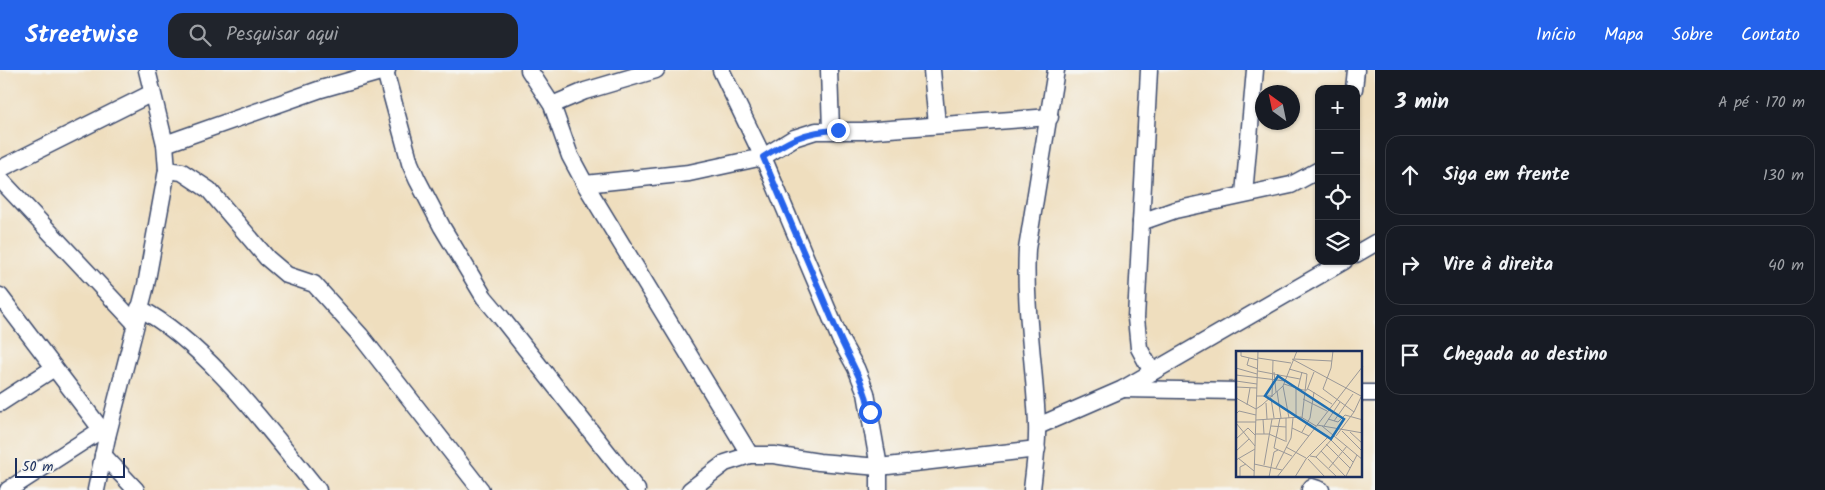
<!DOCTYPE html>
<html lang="pt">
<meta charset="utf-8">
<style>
:root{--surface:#171b24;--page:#20242c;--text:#f1f3f6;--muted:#9ea1a6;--line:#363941;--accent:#2563eb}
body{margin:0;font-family:Kalam,sans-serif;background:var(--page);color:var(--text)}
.controls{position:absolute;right:15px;top:15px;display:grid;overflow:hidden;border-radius:10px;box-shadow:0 1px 4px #0004}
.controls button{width:45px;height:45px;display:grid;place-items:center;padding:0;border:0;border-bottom:1px solid var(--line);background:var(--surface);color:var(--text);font:25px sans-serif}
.compass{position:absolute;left:1255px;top:15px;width:45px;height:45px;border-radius:50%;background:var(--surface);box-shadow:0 1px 4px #0004;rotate:327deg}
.scale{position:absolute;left:15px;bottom:12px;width:110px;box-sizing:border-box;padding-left:5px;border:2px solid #1b2f5e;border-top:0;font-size:14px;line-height:18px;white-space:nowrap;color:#1b2f5e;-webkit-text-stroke:4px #f6f6f2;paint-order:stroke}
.stop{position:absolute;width:15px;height:15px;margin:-11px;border:4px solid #2563eb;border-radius:50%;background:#fff}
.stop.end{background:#2563eb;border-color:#fff;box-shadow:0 1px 5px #0008}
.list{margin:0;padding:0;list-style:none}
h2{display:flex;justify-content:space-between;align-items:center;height:65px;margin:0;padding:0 20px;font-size:21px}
h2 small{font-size:16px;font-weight:400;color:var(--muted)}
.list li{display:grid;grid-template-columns:32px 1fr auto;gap:15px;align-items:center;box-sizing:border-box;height:80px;margin:0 10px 10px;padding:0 10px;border:1px solid var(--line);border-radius:15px}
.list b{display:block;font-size:19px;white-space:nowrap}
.list em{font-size:16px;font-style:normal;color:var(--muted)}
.icon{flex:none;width:28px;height:28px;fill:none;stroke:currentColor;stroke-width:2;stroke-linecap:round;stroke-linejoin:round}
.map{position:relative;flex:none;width:1375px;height:420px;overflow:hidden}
header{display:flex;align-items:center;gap:30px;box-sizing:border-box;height:70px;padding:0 25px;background:var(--accent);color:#fff}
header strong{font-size:24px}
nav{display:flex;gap:28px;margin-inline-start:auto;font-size:18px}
.search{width:350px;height:45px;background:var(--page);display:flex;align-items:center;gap:12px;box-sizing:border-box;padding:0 18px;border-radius:15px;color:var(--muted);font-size:19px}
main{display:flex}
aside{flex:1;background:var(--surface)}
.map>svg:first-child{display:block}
</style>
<header>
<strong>Streetwise</strong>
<div class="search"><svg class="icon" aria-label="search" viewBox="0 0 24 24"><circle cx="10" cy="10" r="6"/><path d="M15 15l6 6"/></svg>Pesquisar aqui</div>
<nav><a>Início</a><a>Mapa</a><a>Sobre</a><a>Contato</a></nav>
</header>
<main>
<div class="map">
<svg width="1375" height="420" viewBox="0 0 1375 420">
<rect width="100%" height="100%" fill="#f6f6f2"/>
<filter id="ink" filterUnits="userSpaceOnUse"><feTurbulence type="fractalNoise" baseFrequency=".02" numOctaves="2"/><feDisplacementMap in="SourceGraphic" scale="10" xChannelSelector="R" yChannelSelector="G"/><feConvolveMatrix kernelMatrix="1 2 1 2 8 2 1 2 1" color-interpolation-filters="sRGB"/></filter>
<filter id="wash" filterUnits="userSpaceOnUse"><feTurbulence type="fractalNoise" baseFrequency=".0096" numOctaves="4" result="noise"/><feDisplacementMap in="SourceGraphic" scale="20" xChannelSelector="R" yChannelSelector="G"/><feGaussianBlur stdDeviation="1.12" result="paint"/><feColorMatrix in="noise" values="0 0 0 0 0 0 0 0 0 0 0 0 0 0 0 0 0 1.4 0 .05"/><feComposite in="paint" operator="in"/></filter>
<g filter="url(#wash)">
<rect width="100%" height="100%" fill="#efdebe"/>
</g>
<g filter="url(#ink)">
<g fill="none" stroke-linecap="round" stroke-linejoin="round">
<g stroke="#3b496c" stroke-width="19">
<g id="minor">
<polyline points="529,0 552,35 570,86 585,114 750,385"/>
<polyline points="721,0 763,87 840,269 856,298 866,323 879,397 879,420"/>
<polyline points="829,0 831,60"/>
<polyline points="932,0 937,55"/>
<polyline points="1149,0 1136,248 1139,278 1152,302"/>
<polyline points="385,1 410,93 417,109 442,157 484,227 500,246 637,420"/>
<polyline points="1354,19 1356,0"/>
<polyline points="552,35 585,21 656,0"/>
<polyline points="165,74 321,19 387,0"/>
<polyline points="0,99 152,23"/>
<polyline points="167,100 182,102 209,120 267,188 287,205 314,214 360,265 481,420"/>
<polyline points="0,109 135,253"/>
<polyline points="585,114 689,103 763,87 794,68 816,61 863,61 1050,47"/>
<polyline points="1244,124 1255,0"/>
<polyline points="1141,152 1175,140 1291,115 1319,100"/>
<polyline points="1356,184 1375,173"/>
<polyline points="0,226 107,367"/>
<path d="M139,238c67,35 131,123 179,182"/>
<polyline points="1123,319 1238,321"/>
<polyline points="1361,323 1375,323"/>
<polyline points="0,333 54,298"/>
<polyline points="1038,356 1123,319 1344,191"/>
<polyline points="103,385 136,420"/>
<polyline points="8,420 101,360"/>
<polyline points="96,420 107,367 146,215 167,100 165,74 147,0"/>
<polyline points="690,420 725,393 750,385 774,385 819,392 879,397 1037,379"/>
<path d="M1032,420c2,-21 6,-43 5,-65 -2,-59 -13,-117 -10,-176l29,-179"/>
<polyline points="1310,420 1312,417 1321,420"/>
</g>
</g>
<use href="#minor" stroke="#fff" stroke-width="16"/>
</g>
</g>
<g fill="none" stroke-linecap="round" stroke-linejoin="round" filter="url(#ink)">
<path stroke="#2563eb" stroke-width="6" d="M838,60c-33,1 -48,10 -75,27 25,58 49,116 74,174 12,29 27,49 33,81"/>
</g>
<g transform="translate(1236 281)">
<rect width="126" height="126" fill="#efdebe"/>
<path fill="none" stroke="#9a9898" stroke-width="1" d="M5,0v5l17,4M97,0l-2,17 -8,21 31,23 7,-15M13,7l-2,7 11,4M22,7l33,5M56,8l69,37M58,8l38,2M0,17l21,6M53,18l18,5 -5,44M22,20l42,8M38,21l2,20M0,24l49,6M0,30l21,3M48,33l19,6M47,35l6,32M0,36l21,1M62,37l4,-16M72,38l24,15M67,39h4l7,-18M41,40l4,27M20,45h16M36,46l1,-37M0,47l20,11 6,-4 21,-19 14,-35M35,47l3,20M67,48l24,12M30,52l1,16M11,54l3,-17M0,63l3,-3 17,4M44,67l-6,30 18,8M60,67v-30M27,68l1,15M92,68l10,3 7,-7 18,5M20,69l45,-3 15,9M98,70l19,-27M0,71h20M0,72l19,23 -1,31M81,74l46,8M35,75l15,1M86,75l41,34M88,75l16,-24M56,77l17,8M106,80l21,21M66,81l8,-14 4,-26M114,81l13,12M19,83h14l16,7M100,85l18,-24M0,88l12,-11 7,7M50,91v-24M90,93l24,24M19,95l3,-95M50,96l20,11M0,100l13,-12M85,100l25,26M74,105l6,1 21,20M80,106l15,-17M2,107l16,13M72,108l17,18M0,109l19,-11M18,113l28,6M28,114l8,-46M40,117l15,-30 2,-20M93,117l18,-22M110,125l11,-21M4,126v-10l6,-3M33,126l5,-25 4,-2M41,126l86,-111M59,126l11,-18 22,-22 25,25"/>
<path fill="#1f6fb2" fill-opacity="0.15" stroke="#1f6fb2" stroke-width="2.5" d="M42,25l66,43 -13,20 -66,-43z"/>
<rect width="126" height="126" fill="none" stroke="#1b2f5e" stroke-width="2.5"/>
</g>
</svg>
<div class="controls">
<button>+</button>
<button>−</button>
<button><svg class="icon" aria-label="locate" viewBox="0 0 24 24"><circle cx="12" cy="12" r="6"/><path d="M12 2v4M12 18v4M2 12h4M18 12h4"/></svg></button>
<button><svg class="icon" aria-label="layers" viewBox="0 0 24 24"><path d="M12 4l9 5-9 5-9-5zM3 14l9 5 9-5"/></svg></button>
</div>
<svg class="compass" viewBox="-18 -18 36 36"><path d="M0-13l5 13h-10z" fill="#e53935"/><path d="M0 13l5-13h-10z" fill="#9ea1a6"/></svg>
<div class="scale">50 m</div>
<div class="stop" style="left:870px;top:342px"></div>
<div class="stop end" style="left:838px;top:60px"></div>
</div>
<aside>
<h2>3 min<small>A pé · 170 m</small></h2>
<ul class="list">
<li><svg class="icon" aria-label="ahead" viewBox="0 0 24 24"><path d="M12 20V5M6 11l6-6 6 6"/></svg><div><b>Siga em frente</b></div><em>130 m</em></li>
<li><svg class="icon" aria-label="right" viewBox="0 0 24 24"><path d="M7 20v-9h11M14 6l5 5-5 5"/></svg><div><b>Vire à direita</b></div><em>40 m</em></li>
<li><svg class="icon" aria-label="arrive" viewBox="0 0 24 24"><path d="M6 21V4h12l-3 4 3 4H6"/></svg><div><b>Chegada ao destino</b></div></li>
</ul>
</aside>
</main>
